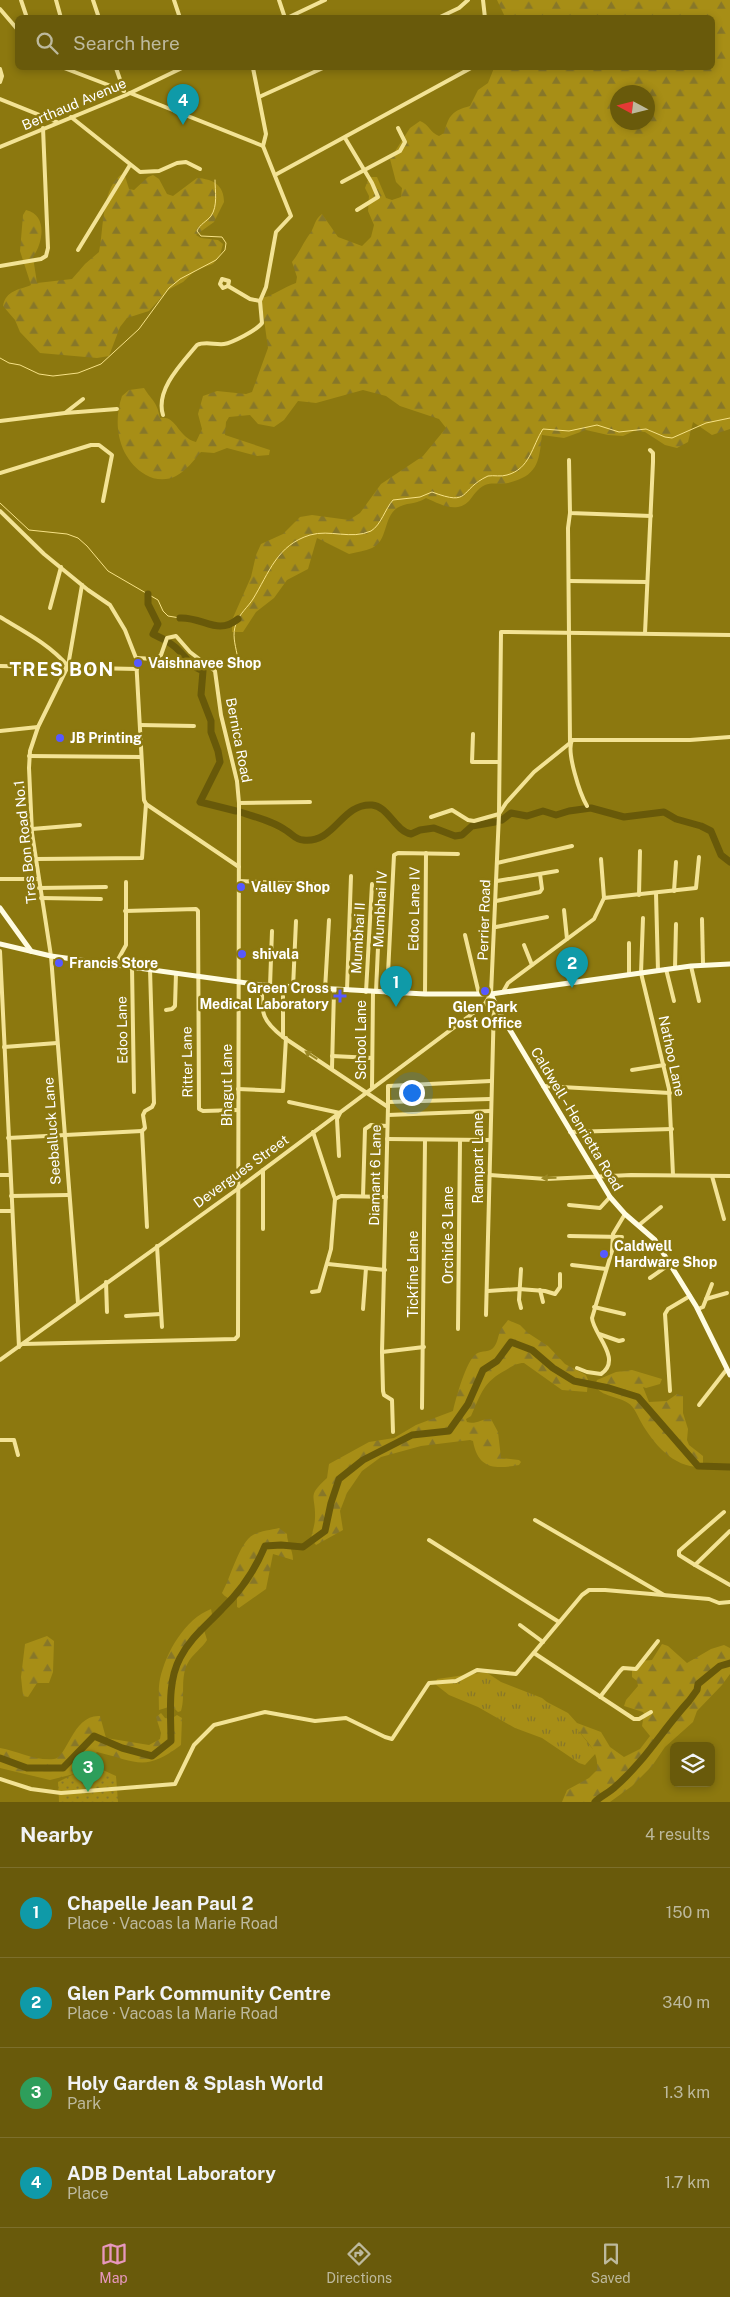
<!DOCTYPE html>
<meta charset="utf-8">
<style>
:root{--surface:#695a0b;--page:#716319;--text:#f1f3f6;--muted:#bdb99d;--line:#7c6f2c;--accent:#e797bd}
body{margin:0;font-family:"Public Sans",sans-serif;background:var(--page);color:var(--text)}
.controls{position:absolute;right:15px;bottom:15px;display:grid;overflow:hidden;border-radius:8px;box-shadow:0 2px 8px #0003}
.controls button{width:45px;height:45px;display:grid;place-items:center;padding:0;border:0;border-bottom:1px solid var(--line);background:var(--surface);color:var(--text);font:25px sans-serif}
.compass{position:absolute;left:610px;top:85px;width:45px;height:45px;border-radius:50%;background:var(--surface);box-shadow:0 2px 8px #0003;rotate:277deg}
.you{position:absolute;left:411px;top:1092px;width:18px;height:18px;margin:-12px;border:4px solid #fff;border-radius:50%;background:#1a73e8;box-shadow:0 0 0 8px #1a73e833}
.badge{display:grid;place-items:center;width:32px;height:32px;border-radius:50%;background:var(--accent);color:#fff;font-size:16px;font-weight:700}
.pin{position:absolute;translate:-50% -41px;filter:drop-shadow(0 1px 2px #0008)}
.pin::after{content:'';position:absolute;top:26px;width:18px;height:15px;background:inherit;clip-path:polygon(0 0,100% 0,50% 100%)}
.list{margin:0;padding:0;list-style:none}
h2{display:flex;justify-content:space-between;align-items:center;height:65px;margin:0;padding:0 20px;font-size:21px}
h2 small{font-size:16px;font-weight:400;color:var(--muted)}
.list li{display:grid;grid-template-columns:32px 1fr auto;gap:15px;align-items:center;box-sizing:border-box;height:90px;padding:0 20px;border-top:1px solid var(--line)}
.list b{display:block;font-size:19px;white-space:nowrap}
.list p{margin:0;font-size:16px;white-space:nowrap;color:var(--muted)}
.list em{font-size:16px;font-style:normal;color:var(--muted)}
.icon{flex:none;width:28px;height:28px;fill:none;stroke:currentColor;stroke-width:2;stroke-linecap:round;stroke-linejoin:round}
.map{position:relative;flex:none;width:730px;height:1802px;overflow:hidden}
.search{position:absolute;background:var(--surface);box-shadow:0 2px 8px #0003;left:15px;right:15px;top:15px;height:55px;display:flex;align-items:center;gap:12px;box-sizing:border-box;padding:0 18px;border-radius:8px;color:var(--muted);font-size:19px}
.sheet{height:425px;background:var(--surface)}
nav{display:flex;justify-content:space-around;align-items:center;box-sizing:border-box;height:70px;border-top:1px solid var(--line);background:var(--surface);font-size:14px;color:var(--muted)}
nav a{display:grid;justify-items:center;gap:2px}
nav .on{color:var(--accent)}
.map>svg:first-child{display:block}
</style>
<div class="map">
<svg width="730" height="1802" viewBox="0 0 730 1802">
<defs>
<pattern id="grass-tufts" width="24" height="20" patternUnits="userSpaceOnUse" patternTransform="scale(1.25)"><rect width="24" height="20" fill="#a78e16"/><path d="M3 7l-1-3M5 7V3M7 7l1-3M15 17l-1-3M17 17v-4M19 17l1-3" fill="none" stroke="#877729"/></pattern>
<pattern id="forest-firs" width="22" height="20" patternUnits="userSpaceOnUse" patternTransform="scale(1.25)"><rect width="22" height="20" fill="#a78e16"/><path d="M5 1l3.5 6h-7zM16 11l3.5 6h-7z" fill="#877729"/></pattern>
<pattern id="park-dots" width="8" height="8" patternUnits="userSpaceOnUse" patternTransform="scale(1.25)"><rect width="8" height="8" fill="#a78e16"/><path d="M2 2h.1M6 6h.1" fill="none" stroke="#877729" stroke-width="1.8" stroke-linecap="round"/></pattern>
</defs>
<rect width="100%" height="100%" fill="#8c780f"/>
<polygon fill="url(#grass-tufts)" points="486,1672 501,1682 542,1698 547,1702 568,1713 577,1723 577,1729 596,1753 585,1765 579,1763 542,1738 515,1728 478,1707 449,1695 435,1684 437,1679"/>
<g fill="url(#forest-firs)" fill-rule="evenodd">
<path d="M497,0h233v429l-18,6 -19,-13 -5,20 -11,6 -12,-3 -20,-13 -11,-1 -11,5 -15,-1 -22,-5 -22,8 -22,-3c-3,28 -5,41 -34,48 -8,2 -15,-1 -23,2 -8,4 -11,10 -16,16 -13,13 -29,3 -43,-3 -11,7 -20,4 -29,10 -14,10 -9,33 -25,40 -7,3 -16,4 -23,6l-32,-16 -9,31 -21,11 -13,18 -18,14 -13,20h-11v-12l19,-43 5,-22 5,-11 22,-10 17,-17 12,-2 37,5 11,-7 21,-29 42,-28 23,-28 -7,-9 -39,-13 -14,-10 -23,-6 -47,13 -18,-2 -14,19 -10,7 -16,-3 -8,-9 -21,2 -3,5 -1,13 45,15 -1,5 -12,1 -30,-8 -13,5 -13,-1c-7,8 -15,19 -25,24 -9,5 -22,4 -30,-1 -27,-16 -34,-50 -24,-79l7,-6 15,-2c8,13 13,13 16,30 17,-3 17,19 36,24l6,-13 -4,-15 5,-18 14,-5 29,3 6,-2 16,-44 -7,-50c12,-2 23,-11 35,-15l1,-6 -5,-15c8,-10 12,-21 19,-30 4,-7 4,-13 11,-18l16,23 24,9 9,-9 3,-12 -6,-14 1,-15 -4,-8 4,-11h8l9,21 6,2 9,-3 1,-9 -6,-6 -6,-23 20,-31 10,-7c9,3 10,12 19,15l5,-3c5,-18 8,-22 26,-27l8,-16 10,-7 6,-15h218v-50l-207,-1zM618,92h30v30h-30z"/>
<path d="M124,173l5,16 5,1 14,-13 5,-2 6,4 8,15 6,2 24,-18c16,1 27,7 27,24l-10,20 -18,13 5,3 17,2 5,4 -3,11 -7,9 -17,6 -13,12 -15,8 -19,21 -22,7 -7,9 -11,29 -12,2 -57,-5 -20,-21 -5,-12 -12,-14c3,-16 16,-16 28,-21l-11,-34 3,-36 3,-5c22,5 17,33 7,47l4,26 35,-4 13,-15 14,-12c5,-22 2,-67 25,-79z"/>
<path d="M508,1320l12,5 8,8 20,13 17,18 21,11 2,5 -1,12 -25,-2 -38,-27c-7,0 -12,3 -18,7 -23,12 -25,24 -35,46l-5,3 1,3c9,3 15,-4 24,-3l7,13 3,26 18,2 2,2 -2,3c-23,4 -41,5 -46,-24l-3,-1 -49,6 -40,11 -19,14 -15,22 -7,18 3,19 -27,15 -5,-6c1,-7 4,-14 4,-21 1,-23 -9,-21 12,-40l2,-14 40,-22 25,-4 22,-13 37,-14c3,-13 13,-50 23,-57 6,-4 14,-1 18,-7 4,-5 4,-12 7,-18 2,-3 5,-6 7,-9z"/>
<path d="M632,1370l30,9 -2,5 -14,4 -3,-1 6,15 18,-1 10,-7 6,2v17l5,16 -1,11 2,5 14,11v11c-28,2 -49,-22 -62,-45 -3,-5 -7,-16 -13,-19 -10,-7 -26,-6 -33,-17l2,-6 19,-8z"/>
<path d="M279,1528l8,6c0,10 6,15 6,26l-20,-6 -7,35 -27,19 -2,-1v-9c-7,1 -10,1 -15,-5 8,-14 18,-52 31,-58 7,-4 18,-5 26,-7z"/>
<path d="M211,1609l2,10 -9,11 3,10c-5,8 -14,14 -18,21 -10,16 -3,34 -8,50l-3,1 -6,-6 -13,4c0,-10 -1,-22 1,-31 6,-27 25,-60 51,-70z"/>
<polygon points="47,1636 54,1641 53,1672 49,1683 37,1683 28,1697 23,1696 21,1677 25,1644"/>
<path d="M662,1644l6,2 19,17 24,-14 13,-4 6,3v26l-8,11 -25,26 -4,11 -28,25 -13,19 -20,20 -22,16h-48l5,-12 22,-12 8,-8c2,-19 -9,-27 -20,-41v-6l24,9 9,15 14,10 16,-8 10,-13 -8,-10 2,-12 -1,-2 -19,-6 2,-6 12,-14 -1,-5 -5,-4v-6l8,-10 12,-1z"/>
<path d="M161,1713l4,5 6,1 6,-4 5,3 -1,27c-36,27 -43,17 -84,7l-23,22 -24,6 -50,-12v-20c18,3 35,13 54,11 13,-1 19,-45 46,-43l6,22 43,7 11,-6 1,-6 -5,-16z"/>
</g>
<polygon fill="url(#park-dots)" points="92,1765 116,1776 118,1802 59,1802 58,1782"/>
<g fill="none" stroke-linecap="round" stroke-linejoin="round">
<g stroke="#f7e286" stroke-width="1">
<path d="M0,358l9,5 11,2 19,9 14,2 25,-3 23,-9 38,-35 30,-41 11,-9 36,-19 9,-10 1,-7 -4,-6 -21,-1 -4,-5c3,-7 9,-9 14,-15 7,-10 4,-25 4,-36"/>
<polyline points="0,503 29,530 67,534 78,538 87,546 108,571 158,600 163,611 168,616 180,618"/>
<path d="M237,654c-2,-10 -5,-20 -1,-30 3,-10 12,-17 17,-25 16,-26 24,-54 57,-64 20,-6 41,5 61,-4 10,-6 14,-22 22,-31l27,-3 12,-5c40,15 26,-2 56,-16 6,-1 13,1 19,-1 23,-6 25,-29 36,-46l26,2 28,-6 22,7 27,-3 19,8 7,1 34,-15 24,-5"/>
</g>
<g stroke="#685909" stroke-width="7">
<polyline points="148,594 148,604 158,624 153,634 163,639"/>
<path d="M180,618c24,-1 37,18 58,1"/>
<path d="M168,642c15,8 19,23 35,29l-2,24 10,26v11l7,19 2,11 -20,40 36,9"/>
<path d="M240,812c15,5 33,9 47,19 5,3 9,9 16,9 32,4 38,-37 69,-35 16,1 23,26 39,29l9,-4 14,-2 21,8 7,-1 10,-9 23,-4"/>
<polyline points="502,820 511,813 527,816 543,811 556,815 569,811 591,808 624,817 664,812 676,819 701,826 711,831 721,855 730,862"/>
<path d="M0,1758l27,10h36l31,-32 28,12 30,8 19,-15c0,-26 -4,-59 9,-83 10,-20 27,-33 42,-49 19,-18 33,-39 43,-63l16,-1 22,2 22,-16 6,-28 8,-24 24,-19 49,-25 37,-4 19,-27 15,-34 14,-9 14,-19 21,8 21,18 21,13 35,7 29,9 60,69 32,1"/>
<path d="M595,1802c7,-7 14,-9 21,-16 28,-24 48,-58 73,-85l8,-11 1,-6 22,-18 10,-3"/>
</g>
<g stroke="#f3e395" stroke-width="4">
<polyline points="21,0 27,18"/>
<polyline points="56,0 61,18"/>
<polyline points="93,0 99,18"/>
<polyline points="174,0 180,18"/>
<polyline points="279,0 285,18"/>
<polyline points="483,0 485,18"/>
<polyline points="0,9 18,30"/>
<polyline points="287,18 325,0"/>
<polyline points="438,18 459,8 468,0"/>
<polyline points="64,68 124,91"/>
<polyline points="116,68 124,91"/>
<polyline points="0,69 2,76 0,82"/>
<polyline points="130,93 263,146"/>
<polyline points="259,97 323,68"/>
<polyline points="0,99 57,122"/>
<polyline points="71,117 140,172 159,171 177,163 186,162 200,169"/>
<polyline points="345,138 372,183 378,197 357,210"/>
<polyline points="0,147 126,95 182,68"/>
<polyline points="275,175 471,68"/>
<polyline points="342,182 400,151 405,142 398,128"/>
<polyline points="78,250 130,165"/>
<polyline points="0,266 41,259 46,256 48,248 43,128"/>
<polyline points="228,286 229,281 222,279 220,284 223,288 228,286 250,299 260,301"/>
<polyline points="65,413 117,409"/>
<path d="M163,415c-8,-25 19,-52 34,-70 8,-4 18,0 27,-1 8,-1 33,-14 38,-21l-2,-22 6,-14 10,-55 15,-16 -28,-70 3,-12 -13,-66"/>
<polyline points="0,421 65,413 83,399"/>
<polyline points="569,460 570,513 651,516"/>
<polyline points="0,473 91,445 99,445 112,455 103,501"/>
<polyline points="0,511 44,554 88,590 110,605 125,630 136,658 144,800 146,804 239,867"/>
<polyline points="569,581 647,582"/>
<polyline points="50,608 61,567"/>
<path d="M0,617c25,15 49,27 68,49"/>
<polyline points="645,633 653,462 653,453 650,450"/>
<polyline points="0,666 137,669"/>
<polyline points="140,725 194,726"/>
<polyline points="0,731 38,727"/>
<polyline points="473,734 472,762 498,762"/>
<polyline points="29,756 141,757"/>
<polyline points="239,803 310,802"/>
<path d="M587,806c-7,-12 -21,-54 -15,-66h118l40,-3"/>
<polyline points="431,817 452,810 468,820 474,821 499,814 506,803 534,772 570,743 568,528 570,513"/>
<polyline points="32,829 80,825"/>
<polyline points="36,859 142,858 146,804"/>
<polyline points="497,863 572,846"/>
<polyline points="0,879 38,879"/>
<polyline points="239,881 329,885"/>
<polyline points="497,881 557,871"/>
<polyline points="39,888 106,887"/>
<polyline points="674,891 676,862"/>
<polyline points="656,893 658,971"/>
<polyline points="639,895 640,851"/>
<polyline points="41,898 101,899"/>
<polyline points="604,898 696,888 699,857"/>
<polyline points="496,901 540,892 542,889 540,874"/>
<polyline points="564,910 567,939"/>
<polyline points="125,911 196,909 198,911 199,1109 203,1111 238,1110"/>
<polyline points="643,918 641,973 669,1089 673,1175"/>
<polyline points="702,919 703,964"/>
<polyline points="496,927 547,917"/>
<polyline points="465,935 479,994"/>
<polyline points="524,945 532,965"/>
<polyline points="0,951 19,1347"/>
<polyline points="115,965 126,945 126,882"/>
<polyline points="691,966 699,1001"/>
<polyline points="132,967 134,1092"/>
<polyline points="675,968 676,924"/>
<polyline points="666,969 674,1001"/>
<polyline points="629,975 629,943"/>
<path d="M262,985c0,27 -2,34 21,52l105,70 -6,245 1,39 1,4 8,5 1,32"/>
<polyline points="270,986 272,931"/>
<polyline points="283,987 283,1037"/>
<polyline points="293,988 296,921"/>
<polyline points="325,990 329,920"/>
<polyline points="347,990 351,876"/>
<polyline points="366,992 372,884"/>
<polyline points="376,992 379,925"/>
<polyline points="503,992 508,983 594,919 604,898 601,859"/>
<polyline points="387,993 394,855 398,853 458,854"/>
<polyline points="425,994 426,853"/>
<polyline points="166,1010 172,1009 175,1006 176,973"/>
<polyline points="4,1047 57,1043"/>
<polyline points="332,1056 372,1058"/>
<polyline points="332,1068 334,990"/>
<polyline points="632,1070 664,1065"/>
<polyline points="543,1086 670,1093"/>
<polyline points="372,1087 373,992"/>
<polyline points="238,1089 283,1091 286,1038"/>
<polyline points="289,1102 340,1113 337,1119 339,1156"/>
<polyline points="388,1102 490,1099"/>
<polyline points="388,1107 388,1086 491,1081"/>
<polyline points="388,1115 490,1111"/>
<polyline points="570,1132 672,1129"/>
<polyline points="8,1138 142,1131"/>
<polyline points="387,1139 489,1140"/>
<polyline points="263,1170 263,1229"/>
<polyline points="0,1175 9,1175"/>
<polyline points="490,1175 546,1179 631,1175 730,1176"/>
<polyline points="712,1176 724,1219"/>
<polyline points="11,1196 68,1195"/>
<polyline points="363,1196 365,1129 371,1125 387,1126"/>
<polyline points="335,1199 341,1196 386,1197"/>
<polyline points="569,1205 600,1208 610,1197"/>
<polyline points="0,1211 11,1211"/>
<polyline points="639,1225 661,1207"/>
<polyline points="147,1227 142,1131 145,1128 143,1115 145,1111 152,1107 154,1103 150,969"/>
<polyline points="569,1236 622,1237"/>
<polyline points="157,1246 162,1327"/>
<polyline points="328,1264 385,1270"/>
<polyline points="572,1265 606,1269"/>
<polyline points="521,1269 519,1300 521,1308"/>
<polyline points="650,1278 670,1264"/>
<polyline points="106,1282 107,1312"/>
<polyline points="540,1290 543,1302"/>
<polyline points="488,1291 519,1289 545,1291 555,1294 560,1287 560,1274"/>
<polyline points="312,1292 319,1291 331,1249 335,1199 313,1132"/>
<polyline points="706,1299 727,1293"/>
<polyline points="78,1303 51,956 32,833 29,768 30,751 38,727 68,666 82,585"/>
<polyline points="594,1307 624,1314"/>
<polyline points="363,1309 366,1268"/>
<polyline points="698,1309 703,1307 712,1284"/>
<polyline points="486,1315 494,1003"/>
<polyline points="126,1316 161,1314"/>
<polyline points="458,1329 460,1141"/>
<polyline points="599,1334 619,1341 623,1340"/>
<polyline points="23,1344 235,1339 238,1336 239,803 237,781 221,715 215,671 190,652 176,636 167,638 161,655 156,659 136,658"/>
<polyline points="382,1352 424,1347"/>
<polyline points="0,1360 239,1188 484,1005 491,994 499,814 501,632 730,635"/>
<path d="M577,1368l10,4 14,2c22,-15 -8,-40 -9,-56l20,-67 1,-17 12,-20"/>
<polyline points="670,1391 665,1314 668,1309 690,1296"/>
<polyline points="699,1405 727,1369"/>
<polyline points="422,1408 425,1141"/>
<polyline points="0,1440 14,1440 18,1455"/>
<polyline points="535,1520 664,1595"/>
<polyline points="730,1531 695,1565 730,1585"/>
<polyline points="429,1540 559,1622"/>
<polyline points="695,1565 679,1555 679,1551 724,1512"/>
<polyline points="520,1625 543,1642"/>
<polyline points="534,1653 634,1719 639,1719 651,1712"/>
<polyline points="600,1697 620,1671 623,1668 636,1669 658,1641"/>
<polyline points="0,1779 31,1789 61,1793 175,1784 194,1745 214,1725 265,1712 315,1721 346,1718 385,1737 392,1739 429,1683 456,1681 477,1670 516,1674 582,1595 589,1590 605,1590 709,1599 719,1603 730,1602"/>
</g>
<g stroke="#fffce1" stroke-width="5">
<polyline points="0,908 31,951"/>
<polyline points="0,944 51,956 262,985 425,994 491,994 691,966 730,964"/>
<polyline points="491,994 498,1010 610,1197 625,1214 655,1240 696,1306 730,1375"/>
</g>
</g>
<defs><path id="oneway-solid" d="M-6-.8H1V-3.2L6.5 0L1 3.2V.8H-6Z" transform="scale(1.25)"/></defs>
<g fill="#9b8823">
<use href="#oneway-solid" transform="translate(311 1055) rotate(-147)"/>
<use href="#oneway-solid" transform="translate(549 1178) rotate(179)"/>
</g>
<g fill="#5759ff" stroke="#8c780f" stroke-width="2">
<circle cx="138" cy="663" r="5"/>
<circle cx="60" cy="738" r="5"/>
<circle cx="241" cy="887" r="5"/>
<circle cx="242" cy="954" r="5"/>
<circle cx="59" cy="963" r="5"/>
<circle cx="485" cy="991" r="5"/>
<path d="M337.5 988.5h5v5h5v5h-5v5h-5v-5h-5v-5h5z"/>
<circle cx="604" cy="1254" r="5"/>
</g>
<g text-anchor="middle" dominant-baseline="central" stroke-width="5" stroke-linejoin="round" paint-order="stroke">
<g font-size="14" fill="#fff" stroke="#8c780f">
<text transform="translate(74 104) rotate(-23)">Berthaud Avenue</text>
<text transform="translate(239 740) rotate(79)">Bernica Road</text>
<text transform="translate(25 842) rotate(-96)">Tres Bon Road No.1</text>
<text transform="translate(380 909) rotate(-87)">Mumbhai IV</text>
<text transform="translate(414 909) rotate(-89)">Edoo Lane IV</text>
<text transform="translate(484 920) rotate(-88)">Perrier Road</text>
<text transform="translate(358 938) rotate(-87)">Mumbhai II</text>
<text transform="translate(122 1030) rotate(-91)">Edoo Lane</text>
<text transform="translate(361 1040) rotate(-90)">School Lane</text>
<text transform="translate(672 1056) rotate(78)">Nathoo Lane</text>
<text transform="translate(187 1062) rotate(-91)">Ritter Lane</text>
<text transform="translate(227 1085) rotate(-90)">Bhagut Lane</text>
<text transform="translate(577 1119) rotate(59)">Caldwell – Henrietta Road</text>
<text transform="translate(52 1131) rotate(-94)">Seeballuck Lane</text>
<text transform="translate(478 1158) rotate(-90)">Rampart Lane</text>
<text transform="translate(241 1171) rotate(-36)">Devergues Street</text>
<text transform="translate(375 1175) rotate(-89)">Diamant 6 Lane</text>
<text transform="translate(448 1235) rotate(-90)">Orchide 3 Lane</text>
<text transform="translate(413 1274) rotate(-90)">Tickfine Lane</text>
</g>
<g font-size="14" font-weight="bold" fill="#fff" stroke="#8c780f" text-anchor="start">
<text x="148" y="663">Vaishnavee Shop</text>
<text x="70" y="738">JB Printing</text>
<text x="251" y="887">Valley Shop</text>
<text x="252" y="954">shivala</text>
<text x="69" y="963">Francis Store</text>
<text x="329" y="988" text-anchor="end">Green Cross<tspan x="329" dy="16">Medical Laboratory</tspan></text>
<text x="485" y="1007" text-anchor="middle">Glen Park<tspan x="485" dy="16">Post Office</tspan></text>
<text x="614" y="1246">Caldwell<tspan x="614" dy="16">Hardware Shop</tspan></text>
</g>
<g font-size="19" font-weight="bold" letter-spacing="1" fill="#fff" stroke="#8c780f">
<text x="62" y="669">TRES BON</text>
</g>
</g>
</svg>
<div class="controls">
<button><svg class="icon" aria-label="layers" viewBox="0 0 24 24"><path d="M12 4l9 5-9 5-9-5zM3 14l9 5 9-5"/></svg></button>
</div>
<svg class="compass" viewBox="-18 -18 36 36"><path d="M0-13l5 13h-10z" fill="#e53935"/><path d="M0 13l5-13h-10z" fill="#bdb99d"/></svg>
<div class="you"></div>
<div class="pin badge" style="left:396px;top:1007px;background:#0f9aa8">1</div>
<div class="pin badge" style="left:572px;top:988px;background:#0f9aa8">2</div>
<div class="pin badge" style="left:88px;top:1792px;background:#2e9e5b">3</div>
<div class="pin badge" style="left:183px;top:125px;background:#0f9aa8">4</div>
<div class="search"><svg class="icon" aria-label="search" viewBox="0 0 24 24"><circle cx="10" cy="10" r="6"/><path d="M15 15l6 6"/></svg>Search here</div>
</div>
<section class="sheet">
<h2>Nearby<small>4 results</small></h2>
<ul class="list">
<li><span class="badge" style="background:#0f9aa8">1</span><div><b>Chapelle Jean Paul 2</b><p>Place · Vacoas la Marie Road</p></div><em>150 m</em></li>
<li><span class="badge" style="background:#0f9aa8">2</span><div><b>Glen Park Community Centre</b><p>Place · Vacoas la Marie Road</p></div><em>340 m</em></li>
<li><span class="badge" style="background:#2e9e5b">3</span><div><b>Holy Garden &amp; Splash World</b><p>Park</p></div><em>1.3 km</em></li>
<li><span class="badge" style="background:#0f9aa8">4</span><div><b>ADB Dental Laboratory</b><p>Place</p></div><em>1.7 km</em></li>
</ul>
</section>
<nav>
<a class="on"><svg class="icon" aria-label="map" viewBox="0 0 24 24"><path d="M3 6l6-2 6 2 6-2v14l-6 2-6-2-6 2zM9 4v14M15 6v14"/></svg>Map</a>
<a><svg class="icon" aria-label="directions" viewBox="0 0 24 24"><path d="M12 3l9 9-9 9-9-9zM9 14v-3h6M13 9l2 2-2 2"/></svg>Directions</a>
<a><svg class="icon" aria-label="saved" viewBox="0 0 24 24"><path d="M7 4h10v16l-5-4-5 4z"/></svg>Saved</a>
</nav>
